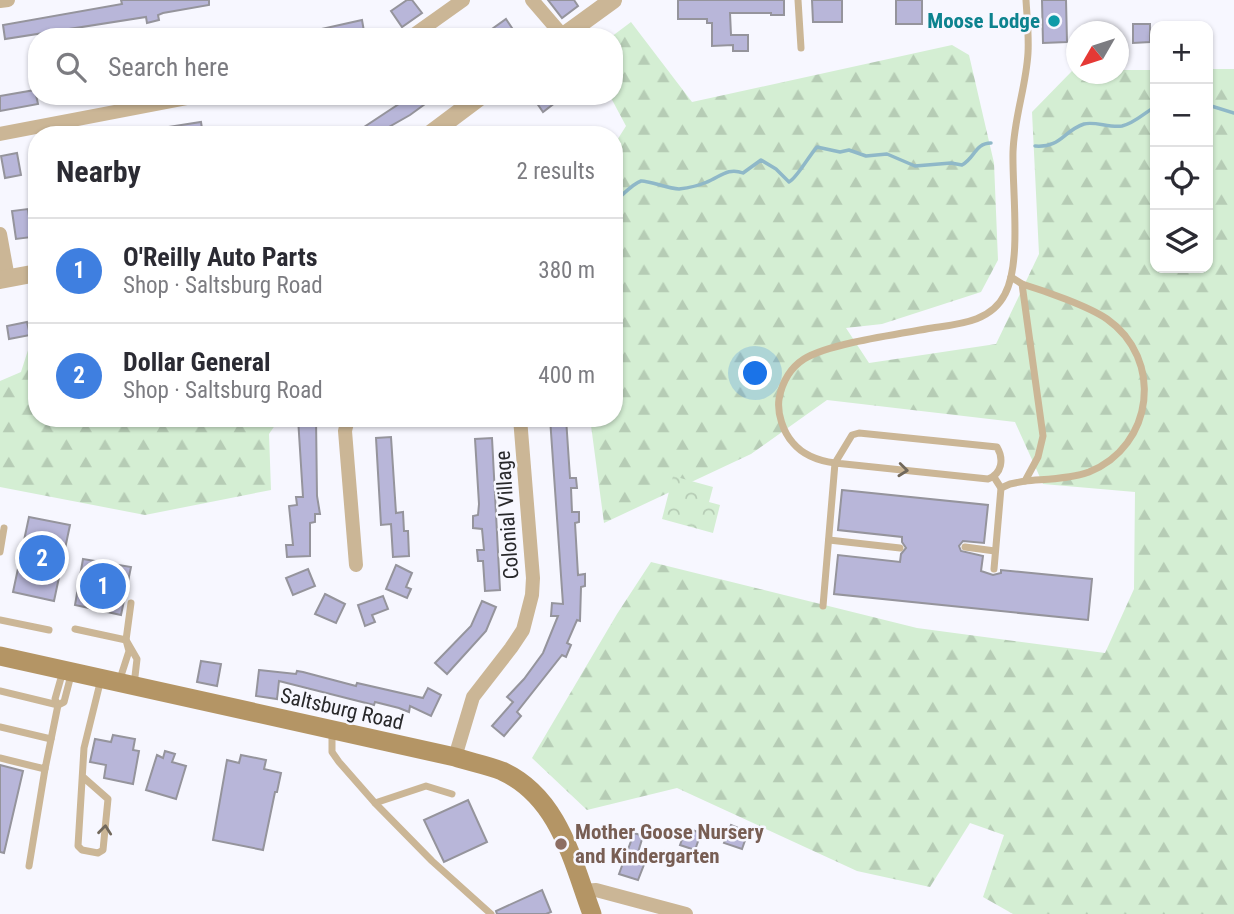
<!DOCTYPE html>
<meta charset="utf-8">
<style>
:root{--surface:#fff;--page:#f2f2f3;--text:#2b2b33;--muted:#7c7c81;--line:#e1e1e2;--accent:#7c3aed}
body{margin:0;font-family:"Roboto Condensed",sans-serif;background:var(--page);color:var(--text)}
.controls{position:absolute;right:21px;top:21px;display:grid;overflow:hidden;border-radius:14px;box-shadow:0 2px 5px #0004}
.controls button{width:63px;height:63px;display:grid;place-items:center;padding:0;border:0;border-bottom:2px solid var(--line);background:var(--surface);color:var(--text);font:35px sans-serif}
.compass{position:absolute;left:1066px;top:21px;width:63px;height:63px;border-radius:50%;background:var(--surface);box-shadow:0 2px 5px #0004;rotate:231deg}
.you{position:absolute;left:756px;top:374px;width:24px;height:24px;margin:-18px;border:5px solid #fff;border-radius:50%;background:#1a73e8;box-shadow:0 0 0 10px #1a73e833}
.badge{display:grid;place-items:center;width:46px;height:46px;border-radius:50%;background:var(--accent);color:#fff;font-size:23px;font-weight:700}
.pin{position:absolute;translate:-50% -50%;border:4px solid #fff;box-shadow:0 2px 7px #0006}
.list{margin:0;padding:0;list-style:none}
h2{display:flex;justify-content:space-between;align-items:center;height:91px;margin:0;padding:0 28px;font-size:30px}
h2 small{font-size:23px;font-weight:400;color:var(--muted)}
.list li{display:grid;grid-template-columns:46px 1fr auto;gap:21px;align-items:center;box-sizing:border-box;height:105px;padding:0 28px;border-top:2px solid var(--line)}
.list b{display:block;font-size:26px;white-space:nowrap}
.list p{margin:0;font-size:23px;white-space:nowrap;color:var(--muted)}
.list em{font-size:23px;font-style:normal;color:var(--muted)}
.icon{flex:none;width:38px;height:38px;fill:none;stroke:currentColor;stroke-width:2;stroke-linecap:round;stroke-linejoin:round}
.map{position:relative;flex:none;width:1234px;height:914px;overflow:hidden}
.search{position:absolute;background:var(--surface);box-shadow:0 2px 5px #0004;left:28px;top:28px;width:595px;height:77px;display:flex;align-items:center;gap:18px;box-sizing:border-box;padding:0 24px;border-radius:28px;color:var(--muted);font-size:26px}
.panel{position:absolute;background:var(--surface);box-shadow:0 2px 5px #0004;left:28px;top:126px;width:595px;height:301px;border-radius:28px}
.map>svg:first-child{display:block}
</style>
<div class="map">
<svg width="1234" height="914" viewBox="0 0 1234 914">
<defs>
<pattern id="forest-firs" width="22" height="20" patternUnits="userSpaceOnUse" patternTransform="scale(1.75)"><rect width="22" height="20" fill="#d4eed3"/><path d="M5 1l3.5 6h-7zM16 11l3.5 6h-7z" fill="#b6ccb5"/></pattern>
<pattern id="park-crowns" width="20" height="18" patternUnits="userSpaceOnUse" patternTransform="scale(1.75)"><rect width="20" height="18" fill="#d4eed3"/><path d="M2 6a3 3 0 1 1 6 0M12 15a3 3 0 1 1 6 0" fill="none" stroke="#b6ccb5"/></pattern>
</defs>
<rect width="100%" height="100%" fill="#f7f7ff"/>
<g fill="url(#forest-firs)">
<polygon points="631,22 692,102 952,45 969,55 994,163 998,260 981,292 882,324 846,328 869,363 996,344 1039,254 1032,112 1072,71 1076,71 1076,74 1118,74 1119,70 1155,70 1155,268 1208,268 1208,69 1234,69 1234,914 1013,914 983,897 1004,835 970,823 930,887 857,871 677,788 587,810 532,758 617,614 651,562 917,628 1105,653 1134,589 1135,492 1043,484 1015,422 827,400 751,454 604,523 590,418 614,418 614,145 626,126 610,96 614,96 614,37 611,37"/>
<polygon points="29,347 37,348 37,418 280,418 269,434 271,490 145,515 0,487 0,381 21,372"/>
</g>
<polygon fill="url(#park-crowns)" points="673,476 713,487 709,502 720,505 713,533 662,519"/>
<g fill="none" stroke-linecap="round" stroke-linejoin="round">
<g stroke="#8fb8c8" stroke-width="3.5">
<polyline points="1208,105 1234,113"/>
<path d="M1035,146c26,2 28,-15 49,-22 11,-3 25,4 38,2 13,-3 22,-13 33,-19"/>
<path d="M614,202c8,-6 18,-18 27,-21 6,-1 28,8 38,8 8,-1 21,-4 28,-7 13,-5 21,-15 36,-9l18,-13 15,9 13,13c8,-4 19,-25 28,-35l23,5 9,-2 17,6 21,-2 28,12 36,-3 11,2c13,-7 13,-22 29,-22"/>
</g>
</g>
<g fill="#b8b6d9" stroke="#95949c" stroke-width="2">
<polygon points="121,0 209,0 209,5 163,13 158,15 159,20 147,23 146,17 5,39 3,25 122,4"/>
<polygon points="407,0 412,0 422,13 402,27 391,11"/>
<polygon points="548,0 574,0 578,6 562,18"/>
<polygon points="678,0 784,0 784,15 771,15 771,13 730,13 731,35 748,35 748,51 733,51 733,45 712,46 712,23 707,23 707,19 678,19"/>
<polygon points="812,0 842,0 842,22 813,22"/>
<rect x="896" y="0" width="26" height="24"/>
<polygon points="1042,0 1066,0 1067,42 1043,43"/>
<polygon points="506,19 518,37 498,37 492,29"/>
<polygon points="362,20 365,37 309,37 308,32"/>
<polygon points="1133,24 1150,24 1150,42 1133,43"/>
<polygon points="35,90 38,104 0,111 0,96"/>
<polygon points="411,96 436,96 410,115 382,131 384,135 352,135"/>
<polygon points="532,96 564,96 543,112"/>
<polygon points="201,122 203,135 155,135 155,129"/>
<polygon points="17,153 21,175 5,178 1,156"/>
<polygon points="28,209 32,237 16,239 12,211"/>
<polygon points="27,322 30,335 9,339 7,326"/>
<polygon points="298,418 316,418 317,496 320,514 315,514 315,522 310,523 310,556 287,557 286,545 293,545 289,506 297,505 296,497 303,497"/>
<polygon points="550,418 566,418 570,478 576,478 577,488 571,488 572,512 579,512 579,522 575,523 578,575 585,574 585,586 581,587 580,621 577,620 567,643 571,645 566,657 562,655 517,712 521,716 504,736 492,726 513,702 507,697 524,679 543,653 558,616 551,616 552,603 563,604"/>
<polygon points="391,437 396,513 403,512 404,531 408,531 409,556 393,557 391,524 381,525 376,438"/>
<polygon points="492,438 500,590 485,591 483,561 478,561 477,550 484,550 482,529 473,528 473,516 478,515 479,504 475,439"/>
<polygon points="842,490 988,505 984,543 963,541 959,546 961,551 983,556 981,571 993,575 1001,573 1001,570 1092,579 1088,620 834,594 838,555 900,562 901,554 906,548 902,542 902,537 838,530"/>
<polygon points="29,517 70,525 54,601 13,592"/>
<polygon points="83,559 131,567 121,615 75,605"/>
<polygon points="396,565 412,573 406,587 411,589 407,598 386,589"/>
<polygon points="308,569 315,586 293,595 286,578"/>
<polygon points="325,594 345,604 336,623 315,614"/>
<polygon points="383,596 388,609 372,615 375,622 365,626 358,605"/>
<polygon points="482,601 496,607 486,631 447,674 435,663 471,626"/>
<polygon points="201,661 221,664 217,686 197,682"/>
<polygon points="259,670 296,674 297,671 303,672 356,686 357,683 423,698 428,688 441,695 431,716 410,706 409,712 399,708 375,702 374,705 279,681 277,699 256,696"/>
<polygon points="113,735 135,739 133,750 139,751 133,784 104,778 106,765 90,762 95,739 111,742"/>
<polygon points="165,751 175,754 172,762 186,766 176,799 146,790 157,755 163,758"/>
<polygon points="241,755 266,760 264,769 281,773 277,792 275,792 263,850 213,840 227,760 239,763"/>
<polygon points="0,765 23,771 4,853 0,852"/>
<polygon points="468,800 487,842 444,862 424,820"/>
<polygon points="731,825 748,832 742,849 724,843"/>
<polygon points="686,828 701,833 695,850 680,845"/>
<polygon points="634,833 643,836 636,859 645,862 638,880 619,874"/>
<polygon points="542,890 551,912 546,914 497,914 496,911"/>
</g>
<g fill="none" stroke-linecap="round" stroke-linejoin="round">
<g stroke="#cbb696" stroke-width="7">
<polyline points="798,0 801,48"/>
<path d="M1022,284c23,7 66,22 85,35 57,40 47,127 -18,153 -19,7 -44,7 -64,9"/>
<polyline points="1001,488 1010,484 1025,481 1038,457 1043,436 1022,284 1011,277"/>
<polyline points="829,540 900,548"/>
<polyline points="965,547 995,551"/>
<polyline points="0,552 4,528"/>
<polyline points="994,569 1001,488 994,477"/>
<path d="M823,606l12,-143 17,-28 7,-2 138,14c7,12 5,27 -9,32l-153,-16c-15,-2 -32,-8 -42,-20 -10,-11 -16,-30 -14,-44 3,-16 11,-31 25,-40 26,-16 95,-25 128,-31 27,-4 59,-6 73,-34 17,-32 7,-104 8,-142 1,-34 13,-65 15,-99 1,-17 -1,-36 -2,-53"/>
<polyline points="0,620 49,630"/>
<polyline points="75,629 126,640 137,659 134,685"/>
<polyline points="119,682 129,651 126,640 131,603"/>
<polyline points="0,691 58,705"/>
<polyline points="58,705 64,702 71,675"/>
<polyline points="0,727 51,739"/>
<polyline points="332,731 332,752 339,762 375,803 432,861 491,914"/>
<polyline points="0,758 45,769 58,705 55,699 63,671"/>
<polyline points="83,777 108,799 103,850 98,853 82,850 78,846 84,748 101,679"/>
<polyline points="375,803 426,786 452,794"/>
<polyline points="29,866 45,769"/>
</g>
<g stroke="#cbb696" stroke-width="14">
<polyline points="532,0 563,36"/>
<polyline points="0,1 8,0"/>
<polyline points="411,37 463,0"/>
<polyline points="0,134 198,96"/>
<polyline points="0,234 8,278"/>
<polyline points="348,418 345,431 356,565"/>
<polyline points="455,757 473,697 511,648 523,630 532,595 533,578 520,418"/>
<polyline points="584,891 596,890 686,914"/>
</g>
<g stroke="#cbb696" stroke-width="18">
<polyline points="562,37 613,0"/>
<polyline points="429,135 481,96"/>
<polyline points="0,280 37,273"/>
</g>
<path stroke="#b49565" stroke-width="19" d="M0,656l455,101c15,5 32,8 47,14 57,26 70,89 90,143"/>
</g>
<defs><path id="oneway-chevron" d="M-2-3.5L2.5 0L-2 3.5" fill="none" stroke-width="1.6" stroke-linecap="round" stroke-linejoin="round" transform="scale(1.75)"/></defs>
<g stroke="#71685b">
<use href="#oneway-chevron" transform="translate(903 470) rotate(6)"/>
<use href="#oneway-chevron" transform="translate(105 830) rotate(-84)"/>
</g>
<circle fill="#0f9aa8" stroke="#f7f7ff" stroke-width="2.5" cx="1054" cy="21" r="7"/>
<circle fill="#8d6e63" stroke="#f7f7ff" stroke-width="2.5" cx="561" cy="844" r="7"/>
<g text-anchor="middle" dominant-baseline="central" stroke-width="5" stroke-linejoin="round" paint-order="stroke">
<g font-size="21" font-weight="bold" fill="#0d838f" stroke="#f7f7ff" text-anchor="end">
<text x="1040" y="21">Moose Lodge</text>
</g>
<g font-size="21" fill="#28282b" stroke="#f7f7ff">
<text transform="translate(507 515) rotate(-94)">Colonial Village</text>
<text transform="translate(342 709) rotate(13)">Saltsburg Road</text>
</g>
<g font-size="21" font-weight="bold" fill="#785e54" stroke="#f7f7ff" text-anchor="start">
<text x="575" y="832">Mother Goose Nursery<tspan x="575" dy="24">and Kindergarten</tspan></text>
</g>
</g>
</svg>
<div class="controls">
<button>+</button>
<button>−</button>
<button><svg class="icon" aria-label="locate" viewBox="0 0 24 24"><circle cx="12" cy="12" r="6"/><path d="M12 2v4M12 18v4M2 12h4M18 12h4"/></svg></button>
<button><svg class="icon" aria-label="layers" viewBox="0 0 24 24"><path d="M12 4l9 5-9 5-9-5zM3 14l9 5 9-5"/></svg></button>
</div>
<svg class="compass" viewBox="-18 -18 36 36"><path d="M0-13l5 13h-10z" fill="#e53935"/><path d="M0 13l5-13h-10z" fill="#7c7c81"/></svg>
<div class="you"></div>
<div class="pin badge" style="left:103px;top:586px;background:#3f7fe0">1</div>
<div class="pin badge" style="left:42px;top:558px;background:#3f7fe0">2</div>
<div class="search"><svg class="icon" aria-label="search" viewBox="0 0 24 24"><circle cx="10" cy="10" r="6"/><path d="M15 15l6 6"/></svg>Search here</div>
<section class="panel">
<h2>Nearby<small>2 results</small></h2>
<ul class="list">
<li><span class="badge" style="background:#3f7fe0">1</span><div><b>O'Reilly Auto Parts</b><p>Shop · Saltsburg Road</p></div><em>380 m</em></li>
<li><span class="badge" style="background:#3f7fe0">2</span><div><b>Dollar General</b><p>Shop · Saltsburg Road</p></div><em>400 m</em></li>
</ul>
</section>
</div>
